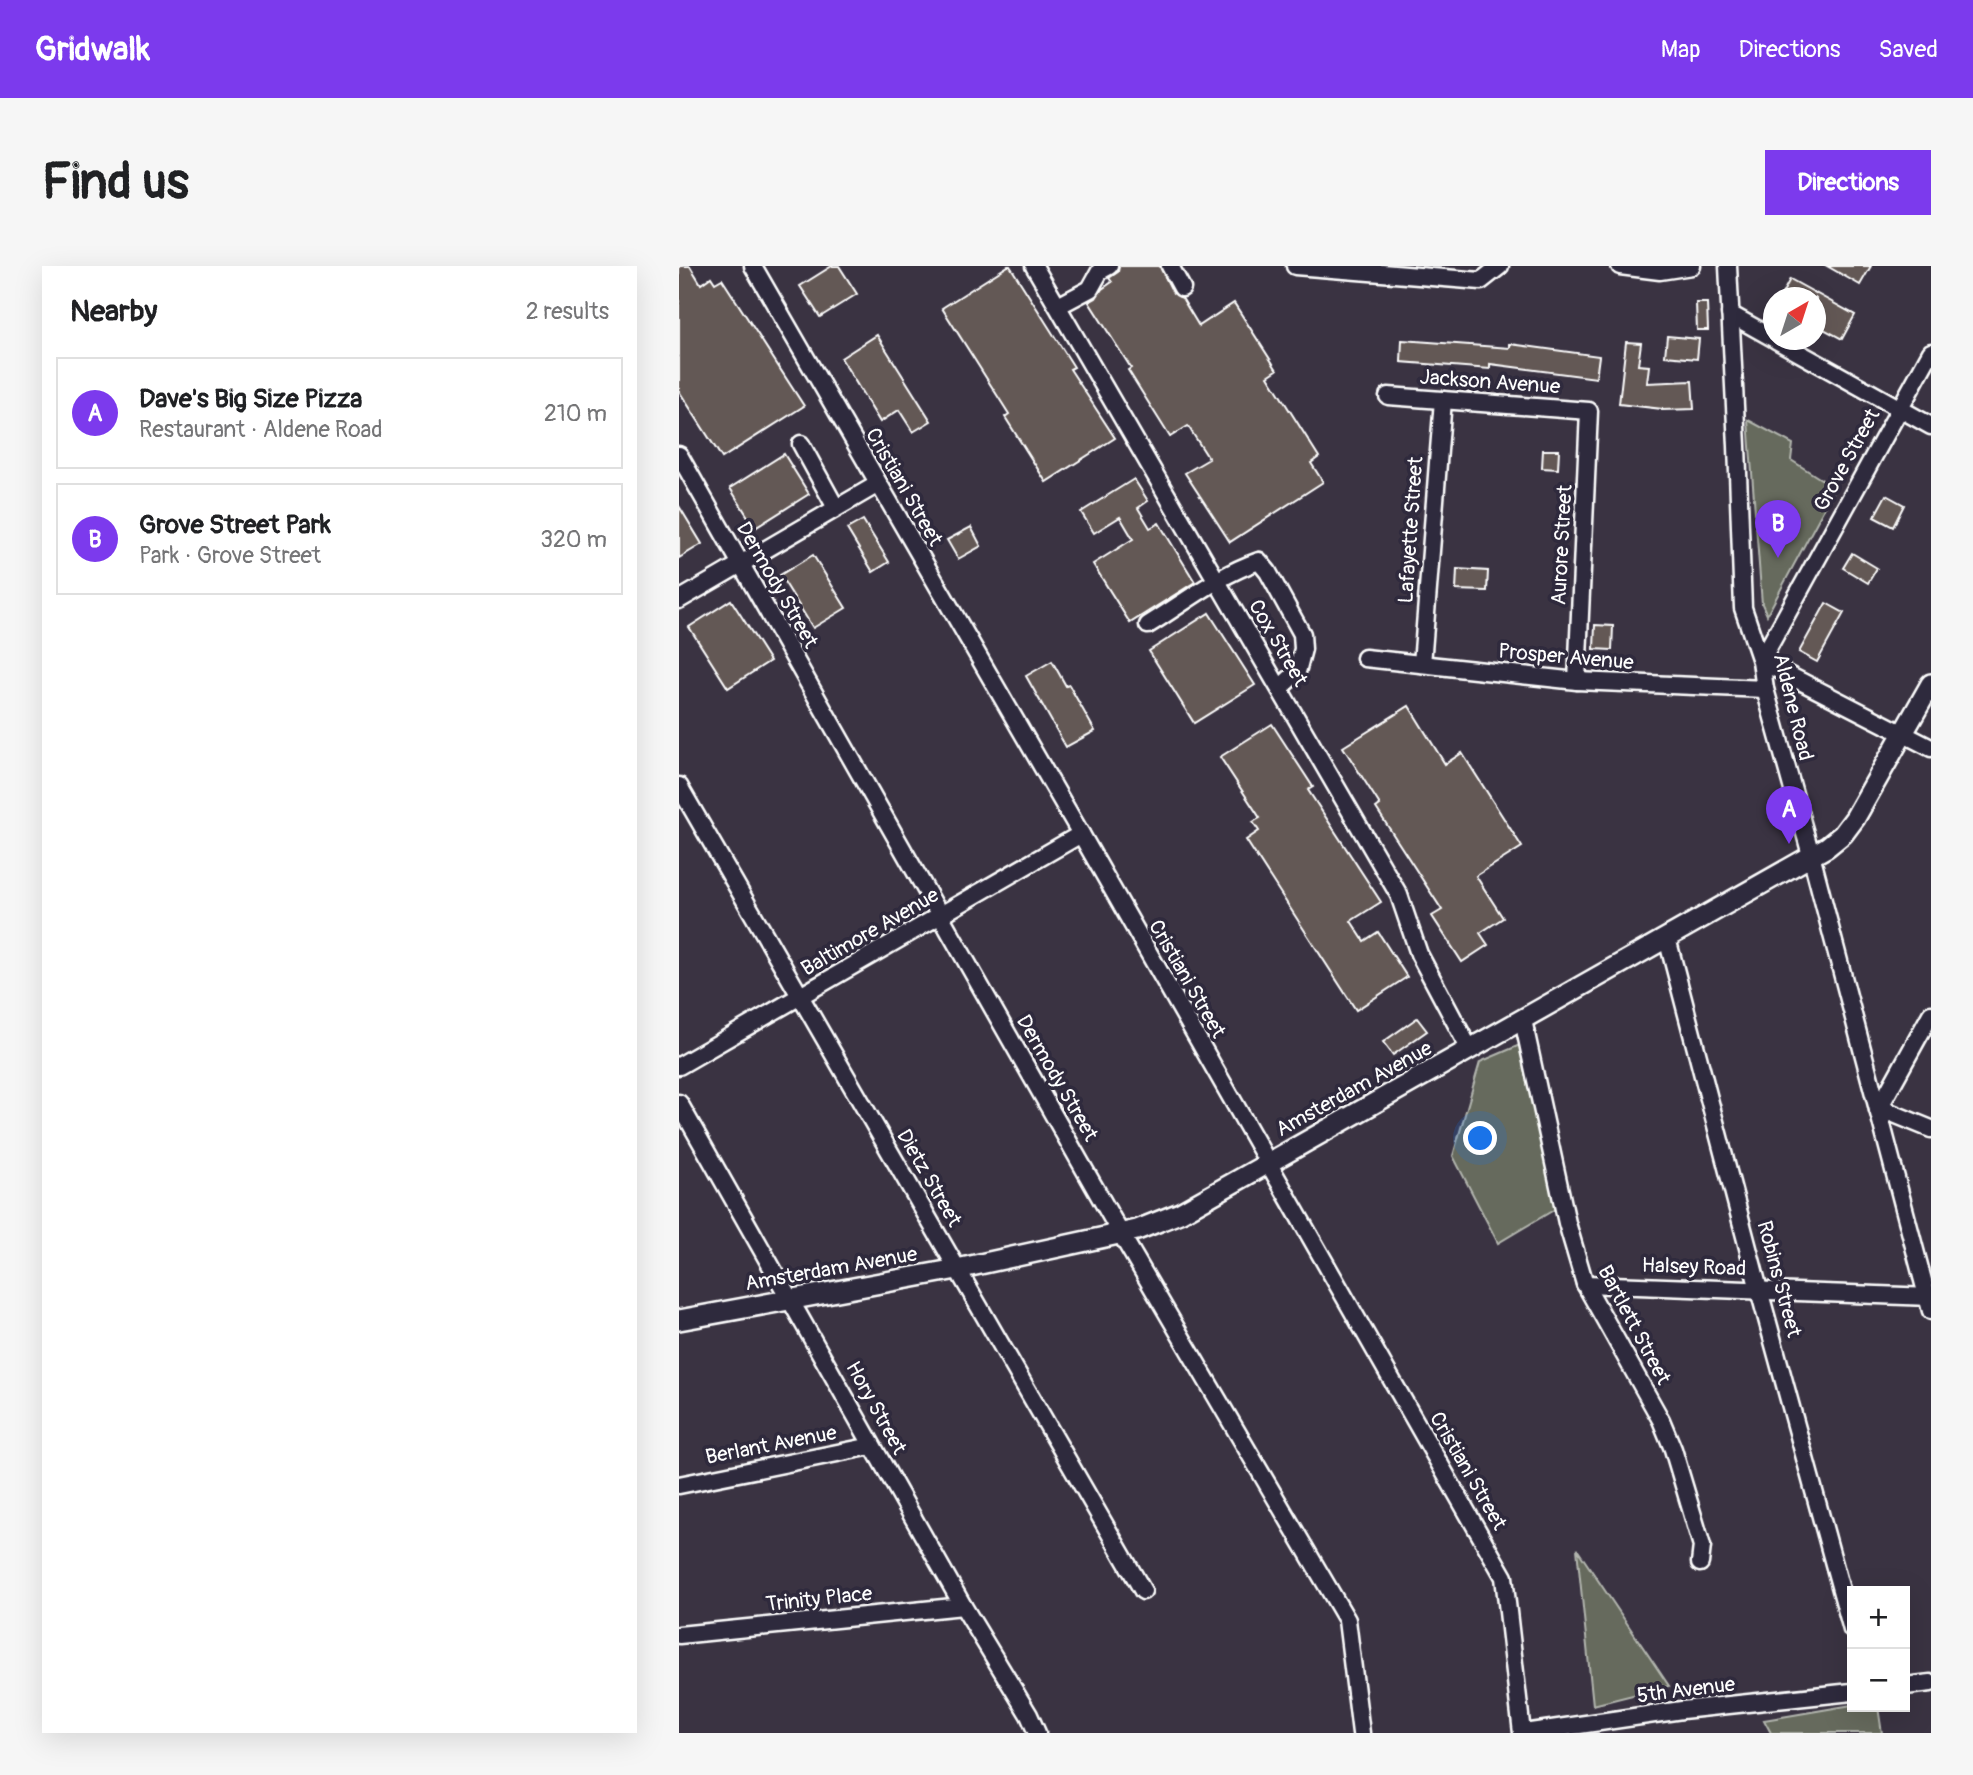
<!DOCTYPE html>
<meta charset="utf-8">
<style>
:root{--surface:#fff;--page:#f6f6f6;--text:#202124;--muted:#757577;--line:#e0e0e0;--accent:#7c3aed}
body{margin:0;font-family:Pangolin,sans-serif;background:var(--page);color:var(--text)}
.controls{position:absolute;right:21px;bottom:21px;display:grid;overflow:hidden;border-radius:0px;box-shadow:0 7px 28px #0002}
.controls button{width:63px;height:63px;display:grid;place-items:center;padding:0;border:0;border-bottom:2px solid var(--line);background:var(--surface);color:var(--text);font:35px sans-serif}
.compass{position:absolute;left:1084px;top:21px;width:63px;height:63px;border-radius:50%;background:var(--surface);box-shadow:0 7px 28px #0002;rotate:39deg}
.you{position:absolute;left:802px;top:873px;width:24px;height:24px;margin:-18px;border:5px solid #fff;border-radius:50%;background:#1a73e8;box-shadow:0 0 0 10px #1a73e833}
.badge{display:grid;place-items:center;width:46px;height:46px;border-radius:50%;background:var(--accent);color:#fff;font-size:23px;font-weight:700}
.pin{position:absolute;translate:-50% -58px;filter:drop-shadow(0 2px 4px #0008)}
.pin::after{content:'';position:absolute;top:37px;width:24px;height:21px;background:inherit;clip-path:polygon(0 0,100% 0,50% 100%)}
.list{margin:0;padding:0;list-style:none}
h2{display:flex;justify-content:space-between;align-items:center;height:91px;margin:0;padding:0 28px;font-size:30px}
h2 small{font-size:23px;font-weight:400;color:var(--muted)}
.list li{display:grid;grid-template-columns:46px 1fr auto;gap:21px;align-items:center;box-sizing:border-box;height:112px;margin:0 14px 14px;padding:0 14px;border:2px solid var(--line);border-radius:0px}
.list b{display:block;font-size:26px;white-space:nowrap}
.list p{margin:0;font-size:23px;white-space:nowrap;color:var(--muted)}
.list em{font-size:23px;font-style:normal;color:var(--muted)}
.map{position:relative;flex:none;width:1252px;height:1467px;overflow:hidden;border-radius:0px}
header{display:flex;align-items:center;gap:42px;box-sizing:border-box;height:98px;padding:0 35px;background:var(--accent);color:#fff}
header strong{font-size:33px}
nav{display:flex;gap:38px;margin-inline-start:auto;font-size:24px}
.intro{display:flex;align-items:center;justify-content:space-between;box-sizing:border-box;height:168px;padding:0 42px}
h1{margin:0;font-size:49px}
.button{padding:18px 32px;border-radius:0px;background:var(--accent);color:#fff;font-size:24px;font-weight:700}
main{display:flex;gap:42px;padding:0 42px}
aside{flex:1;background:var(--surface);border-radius:0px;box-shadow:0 7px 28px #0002}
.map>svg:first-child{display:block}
</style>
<header>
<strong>Gridwalk</strong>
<nav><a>Map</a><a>Directions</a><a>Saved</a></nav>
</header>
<div class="intro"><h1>Find us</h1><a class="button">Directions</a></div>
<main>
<aside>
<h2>Nearby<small>2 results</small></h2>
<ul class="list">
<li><span class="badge">A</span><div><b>Dave's Big Size Pizza</b><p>Restaurant · Aldene Road</p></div><em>210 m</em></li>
<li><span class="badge">B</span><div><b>Grove Street Park</b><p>Park · Grove Street</p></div><em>320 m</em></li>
</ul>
</aside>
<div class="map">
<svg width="1252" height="1467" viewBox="0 0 1252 1467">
<rect width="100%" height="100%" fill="#3a3342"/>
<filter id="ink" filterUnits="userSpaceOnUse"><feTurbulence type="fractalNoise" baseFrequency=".0143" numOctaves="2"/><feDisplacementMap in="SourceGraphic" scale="14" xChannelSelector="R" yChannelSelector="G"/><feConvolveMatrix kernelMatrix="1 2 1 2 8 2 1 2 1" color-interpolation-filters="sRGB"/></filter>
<g filter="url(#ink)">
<g fill="#666b5d" stroke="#b2b5ae" stroke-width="2">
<polygon points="1069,154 1114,178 1112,194 1156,222 1088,349 1083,338"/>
<polygon points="841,779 878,942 819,977 774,890 801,796"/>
<polygon points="898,1283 990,1420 914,1439"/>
<polygon points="1173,1439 1173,1441 1199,1441 1203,1467 1092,1467 1085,1454"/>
</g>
<g fill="#645854" stroke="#fff" stroke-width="2">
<polygon points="0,0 11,0 22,18 32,11 36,17 43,13 125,140 43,192 0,125"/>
<polygon points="153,0 160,0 178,28 141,51 121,20"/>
<polygon points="329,0 331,0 395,101 391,103 436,172 367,216 326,151 330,148 263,42"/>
<polygon points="440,0 481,0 494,27 503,32 520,60 555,37 598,104 589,110 640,191 632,197 644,216 551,276 506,207 530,193 509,160 491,171 449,104 452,102 410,36 417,32 423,23 433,16 430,12 439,6"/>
<polygon points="1148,0 1192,0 1181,19"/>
<polygon points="1111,13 1176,49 1163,73 1137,59 1137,32 1101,32"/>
<polygon points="1017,37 1028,37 1029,64 1018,64"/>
<polygon points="198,69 252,155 234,166 220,144 201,156 162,92"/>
<polygon points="988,70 1020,73 1018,93 986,90"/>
<polygon points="723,74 831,82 831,78 920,90 917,112 811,98 811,103 722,96"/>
<polygon points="947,76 962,77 959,99 970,100 968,117 1013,115 1015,143 983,144 983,143 940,138"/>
<polygon points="864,184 880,184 879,203 863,202"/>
<polygon points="105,188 130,228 76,262 51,222"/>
<polygon points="455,213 469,235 459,242 471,262 480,257 516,316 451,357 414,298 454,273 441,251 415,267 402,246"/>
<polygon points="1207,229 1225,239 1214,261 1195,251"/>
<polygon points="0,240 23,278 0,292"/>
<polygon points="184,254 210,296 194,306 168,263"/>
<polygon points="292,261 302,280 279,293 268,274"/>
<polygon points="1173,287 1198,302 1189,317 1164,302"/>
<polygon points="134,289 167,342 134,362 101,309"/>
<polygon points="778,303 809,305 808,325 777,324"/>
<polygon points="52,334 91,395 49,422 10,361"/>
<polygon points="1147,337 1165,347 1138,396 1120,386"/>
<polygon points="530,347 576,419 515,457 470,385"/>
<polygon points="916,359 934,360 933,384 915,383"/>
<polygon points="373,395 387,420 390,419 416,465 387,481 347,410"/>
<polygon points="730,440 766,498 783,487 843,581 797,610 824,652 801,667 809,679 783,696 753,650 763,644 697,542 701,539 664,481"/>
<polygon points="593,458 634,521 629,524 702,636 672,655 685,675 699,666 728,711 677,744 567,574 580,565 574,556 581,552 541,491"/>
<polygon points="738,752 748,765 714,789 704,776"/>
</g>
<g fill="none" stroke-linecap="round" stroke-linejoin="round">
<g stroke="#fff" stroke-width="21">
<g id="minor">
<polyline points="74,0 402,568 825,1311 843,1467"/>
<polyline points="355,0 720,629 740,688 791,784"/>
<polyline points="491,0 503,22"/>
<polyline points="616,0 802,15 821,0"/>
<polyline points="941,0 981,5 1013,0"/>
<polyline points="1049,0 1058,180 1064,342 1082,395 1086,423 1132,589 1252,1045"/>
<polyline points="379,40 411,23 421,5 430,0"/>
<polyline points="1051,48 1094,72"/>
<polyline points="1097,74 1252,160"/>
<polyline points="1252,86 1082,395 1252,482"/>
<polyline points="709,130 910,145 898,415"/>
<polyline points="122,178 157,242"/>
<polyline points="0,189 442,968 668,1354 682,1467"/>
<polyline points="0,334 199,218"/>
<path d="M469,359c36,-22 70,-50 111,-64l9,11 34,62 1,15 -6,23 -17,16"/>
<polyline points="686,392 898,415 1086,423"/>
<polyline points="743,398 764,134"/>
<polyline points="0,520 464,1325"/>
<polyline points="988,672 1080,1024 1173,1364"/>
<polyline points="1252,748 1199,844 1203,843 1252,863"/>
<polyline points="844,754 888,957 906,1018 982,1154 994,1183 1023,1280 1021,1297"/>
<polyline points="0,800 402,568"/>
<polyline points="0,837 284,1340 350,1449 358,1467"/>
<polyline points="906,1018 1252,1031"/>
<polyline points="0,1219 193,1180"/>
<polyline points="0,1369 284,1340"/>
<polyline points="1226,1420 1252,1417"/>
<polyline points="845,1467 1003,1444 1173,1426"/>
</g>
</g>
<g stroke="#fff" stroke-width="24">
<polyline id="major" points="0,1054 278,1003 458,964 501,947 1148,581 1164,568 1176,552 1252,418"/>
</g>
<use href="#minor" stroke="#2f2a3d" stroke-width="16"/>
<use href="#major" stroke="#2f2a3d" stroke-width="19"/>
</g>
</g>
<g text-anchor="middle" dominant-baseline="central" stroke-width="7" stroke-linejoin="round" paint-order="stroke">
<g font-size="21" fill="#fff" stroke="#2f2a3d">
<text transform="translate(811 116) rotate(4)">Jackson Avenue</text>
<text transform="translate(1168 194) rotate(-61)">Grove Street</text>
<text transform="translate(225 221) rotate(60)">Cristiani Street</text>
<text transform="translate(732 264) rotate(-86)">Lafayette Street</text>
<text transform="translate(883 279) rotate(-87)">Aurore Street</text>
<text transform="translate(98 319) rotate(60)">Dermody Street</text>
<text transform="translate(599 377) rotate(60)">Cox Street</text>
<text transform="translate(887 391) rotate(5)">Prosper Avenue</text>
<text transform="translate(1114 441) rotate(76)">Aldene Road</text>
<text transform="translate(191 666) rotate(-30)">Baltimore Avenue</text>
<text transform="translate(508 713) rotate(60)">Cristiani Street</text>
<text transform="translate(378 812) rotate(60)">Dermody Street</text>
<text transform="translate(675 823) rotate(-29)">Amsterdam Avenue</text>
<text transform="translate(250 912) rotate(60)">Dietz Street</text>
<text transform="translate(1015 1001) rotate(2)">Halsey Road</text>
<text transform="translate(152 1003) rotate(-10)">Amsterdam Avenue</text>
<text transform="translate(1100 1013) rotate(75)">Robins Street</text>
<text transform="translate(955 1059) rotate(62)">Bartlett Street</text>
<text transform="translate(197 1142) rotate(61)">Hory Street</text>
<text transform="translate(92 1179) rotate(-11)">Berlant Avenue</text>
<text transform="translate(789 1205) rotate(60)">Cristiani Street</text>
<text transform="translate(140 1333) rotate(-6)">Trinity Place</text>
<text transform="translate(1007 1424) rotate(-7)">5th Avenue</text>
</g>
</g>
</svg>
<div class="controls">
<button>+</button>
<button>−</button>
</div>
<svg class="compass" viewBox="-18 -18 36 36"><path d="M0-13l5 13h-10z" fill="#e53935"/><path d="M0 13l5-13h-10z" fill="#757577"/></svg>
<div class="you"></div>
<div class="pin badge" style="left:1110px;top:578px">A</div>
<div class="pin badge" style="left:1099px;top:292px">B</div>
</div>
</main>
